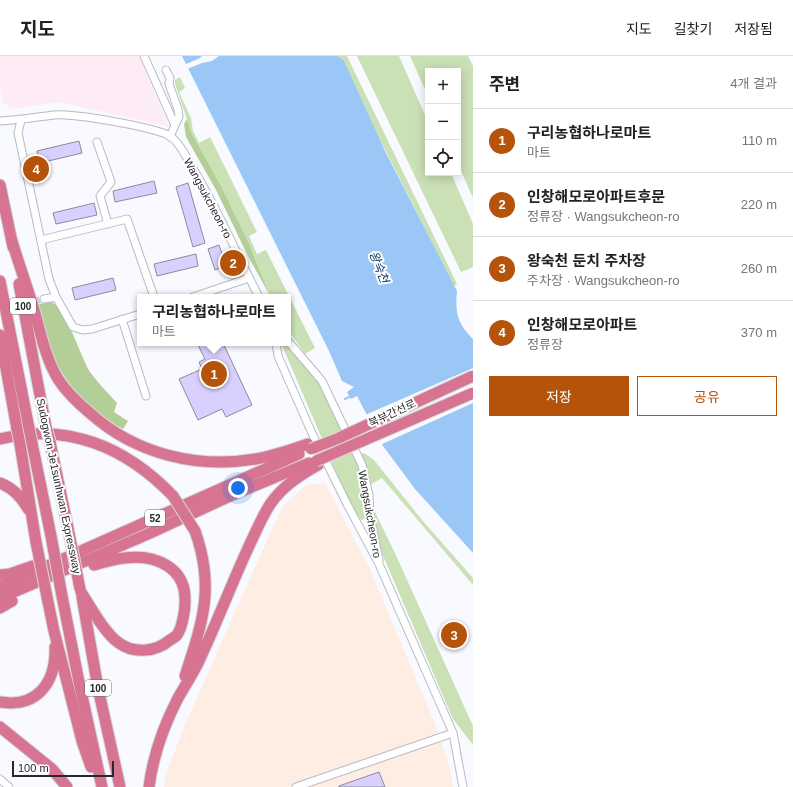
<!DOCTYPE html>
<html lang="ko">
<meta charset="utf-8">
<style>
:root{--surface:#fff;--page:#f6f6f6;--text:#222;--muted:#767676;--line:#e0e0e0;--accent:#b45309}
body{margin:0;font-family:Helvetica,"Noto Sans KR",sans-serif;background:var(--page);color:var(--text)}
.controls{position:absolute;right:12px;top:12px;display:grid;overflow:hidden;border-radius:0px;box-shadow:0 2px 10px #0003}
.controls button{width:36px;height:36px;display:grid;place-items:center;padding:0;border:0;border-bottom:1px solid var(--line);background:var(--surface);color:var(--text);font:20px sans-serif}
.scale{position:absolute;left:12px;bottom:10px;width:102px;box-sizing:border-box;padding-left:4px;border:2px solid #28292d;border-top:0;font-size:11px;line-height:14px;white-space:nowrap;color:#28292d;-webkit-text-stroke:3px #fff;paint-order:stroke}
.you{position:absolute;left:238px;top:432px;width:14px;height:14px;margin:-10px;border:3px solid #fff;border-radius:50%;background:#1a73e8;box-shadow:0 0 0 6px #1a73e833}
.badge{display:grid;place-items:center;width:26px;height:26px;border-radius:50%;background:var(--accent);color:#fff;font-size:13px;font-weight:700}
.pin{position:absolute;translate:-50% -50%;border:2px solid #fff;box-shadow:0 1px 4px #0006}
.popup{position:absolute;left:137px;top:238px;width:154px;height:52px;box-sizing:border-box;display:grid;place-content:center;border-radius:0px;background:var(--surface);filter:drop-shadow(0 1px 3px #0005);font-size:13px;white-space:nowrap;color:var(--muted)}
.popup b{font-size:15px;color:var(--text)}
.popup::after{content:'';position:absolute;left:50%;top:100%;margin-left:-8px;border:8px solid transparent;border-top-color:var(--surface)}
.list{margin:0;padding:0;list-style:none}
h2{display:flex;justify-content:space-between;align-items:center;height:52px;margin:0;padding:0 16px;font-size:17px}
h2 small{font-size:13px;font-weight:400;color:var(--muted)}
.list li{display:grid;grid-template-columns:26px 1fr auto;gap:12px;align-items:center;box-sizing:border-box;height:64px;padding:0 16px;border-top:1px solid var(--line)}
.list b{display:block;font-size:15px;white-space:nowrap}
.list p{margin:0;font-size:13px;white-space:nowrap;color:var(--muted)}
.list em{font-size:13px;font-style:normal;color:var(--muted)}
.actions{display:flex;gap:8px;padding:12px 16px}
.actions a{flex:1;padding:9px 0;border:1px solid var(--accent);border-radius:0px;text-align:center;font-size:14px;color:var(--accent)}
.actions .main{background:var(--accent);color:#fff}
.icon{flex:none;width:22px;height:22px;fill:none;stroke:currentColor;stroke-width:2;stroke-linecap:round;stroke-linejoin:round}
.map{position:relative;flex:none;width:473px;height:731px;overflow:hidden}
header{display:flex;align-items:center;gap:24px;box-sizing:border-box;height:56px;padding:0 20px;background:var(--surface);border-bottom:1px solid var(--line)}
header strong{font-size:19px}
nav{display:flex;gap:22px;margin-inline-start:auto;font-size:14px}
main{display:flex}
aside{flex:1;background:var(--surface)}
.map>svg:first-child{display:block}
</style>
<header>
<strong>지도</strong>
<nav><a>지도</a><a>길찾기</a><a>저장됨</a></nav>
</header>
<main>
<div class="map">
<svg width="473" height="731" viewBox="0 0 473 731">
<rect width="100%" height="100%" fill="#f9faff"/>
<polygon fill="#feede2" points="325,427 369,511 434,665 449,709 453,731 164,731 167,715 185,669 237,551 282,451 305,430"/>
<polygon fill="#fdebf5" points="0,0 140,0 148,24 170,71 60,46 11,53 3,46 0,30"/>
<g fill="#cae0b5">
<polygon points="337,0 347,0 457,228 454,230 362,48 343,3"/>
<polygon points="357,0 399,0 428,66 428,117 451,117 473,168 473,211 461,216"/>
<polygon points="410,0 468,0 473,10 473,142 458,108 458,15 428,15 428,40"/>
<polygon points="180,21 185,32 179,36 191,62 193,75 199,87 210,81 257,176 249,180 257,198 266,194 315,292 305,298 288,274 288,241 270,241 248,185 220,128 192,78 175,28 175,24"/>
<polygon points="281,287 284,287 320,327 361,417 366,442 365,463 361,464 349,446"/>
<polygon points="364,397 374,404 422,464 473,522 473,529 382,422 370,429 364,408 359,399"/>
<path d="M373,452l21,43 79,175v19l-20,-26 -72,-168c-1,-15 -9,-28 -8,-43z"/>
</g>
<g fill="#b3cf97">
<polygon points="187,63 192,78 220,128 248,185 269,238 248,200 216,134 186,81 184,68"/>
<path d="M51,246c16,7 29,54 39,70 8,11 18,21 27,31l-3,9 14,9 -5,8c-32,-17 -58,-44 -72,-77 -6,-15 -9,-32 -12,-48z"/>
</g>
<path fill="#9ac7f6" d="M182,0h155l6,3 43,94 71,138c-2,22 0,32 16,48v214l-58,-64 -32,-43 -26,-50 -6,3 -4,-7 7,-5 -12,-6 -13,-30z"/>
<g fill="#f9faff">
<polygon points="202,0 219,0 212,5 202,7 187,13 184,9 200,2"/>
<polygon points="473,312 473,347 380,389 365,359"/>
</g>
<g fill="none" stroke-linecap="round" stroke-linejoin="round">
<polyline stroke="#9ac7f6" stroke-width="2" points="345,343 351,340"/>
</g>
<g fill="#dad0ff" stroke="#8d8b95">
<polygon points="79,85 82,97 40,107 37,95"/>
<polygon points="154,125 157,137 115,146 113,135"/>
<polygon points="188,127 205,187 193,191 176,131"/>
<polygon points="94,147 97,159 56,168 53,157"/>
<polygon points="219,189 226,210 215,214 208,193"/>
<polygon points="196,198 198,210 157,220 154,208"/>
<polygon points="113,222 116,234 75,244 72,232"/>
<polygon points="197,287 223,287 252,349 226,361 222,353 198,364 179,323 202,313 199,306 205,303"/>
<polygon points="379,716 385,731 339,731 339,730"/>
</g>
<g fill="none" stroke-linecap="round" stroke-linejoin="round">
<polyline stroke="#cfd0d5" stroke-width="7" stroke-dasharray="7 3.5" stroke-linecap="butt" points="2,252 44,243"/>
<g stroke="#b7bac4" stroke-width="9">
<g id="minor">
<polyline points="144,0 175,69 170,81"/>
<polyline points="166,14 170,22 169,28 178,53 179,61 175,69"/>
<polyline points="21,64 18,77 49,223 56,241"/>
<path d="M0,65c18,-1 36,-4 54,-6 19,-2 100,12 116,21 9,6 16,20 21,29 26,42 45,88 68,132"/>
<polyline points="97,86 111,126 100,140 108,168"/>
<polyline points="41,184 127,163 154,241"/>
<polyline points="193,241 249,222"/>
<polyline points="44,243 56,241 73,271 83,274 92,273 140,258"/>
<polyline points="122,263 146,340"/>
<polyline points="288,285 322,325 362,409 369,439 370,461 379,504"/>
<polyline points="276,287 278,300 311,375 348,450 379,508 453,677 463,731"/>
<polyline points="0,723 9,731"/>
<polyline points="296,731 453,677"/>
</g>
</g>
<g stroke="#d8d8d9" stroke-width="13">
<g id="highway">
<polyline points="0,129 13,191"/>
<path d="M12,185c7,24 16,48 23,72 6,22 11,46 23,66 9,14 21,25 33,35 45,40 106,55 165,45 18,-3 35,-9 52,-15"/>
<polyline points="0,225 29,372"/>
<polyline points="19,228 46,371"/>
<polyline points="0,279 17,373"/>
<path d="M0,383c67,-17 126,8 173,57"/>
<polyline points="50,386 68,472"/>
<polyline points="32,387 51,480"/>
<polyline points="20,388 36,486"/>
<path d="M0,427c13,5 21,13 28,26"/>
<polyline points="0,519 10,518 33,510"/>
<polyline points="0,531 299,398"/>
<path d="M81,536c9,14 24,42 38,51 15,11 37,9 51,-3 2,-1 5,-3 7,-5 5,-7 8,-24 8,-32 2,-36 -30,-49 -61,-45 -10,1 -20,4 -30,7"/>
<polyline points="62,540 79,626 102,731"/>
<polyline points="82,541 98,632 120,731"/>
<polyline points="0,542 148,478 230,440 309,407"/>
<polyline points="48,546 54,575 82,685 91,711"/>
<polyline points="0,552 12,545"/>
<path d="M185,620c18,-55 30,-89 10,-145"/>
<path d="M0,646c38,6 56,-20 55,-55"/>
<polyline points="0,671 52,713 67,731"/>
<path d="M149,731c4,-31 15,-62 29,-89 7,-12 14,-23 20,-35 18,-38 33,-78 51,-117 7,-14 13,-30 22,-43 12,-17 29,-28 47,-38"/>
</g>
</g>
<use href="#minor" stroke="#fff" stroke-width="7"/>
<use href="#highway" stroke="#d67492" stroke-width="11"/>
<g stroke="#d8d8d9" stroke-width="13" stroke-linecap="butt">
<g id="highway-bridge">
<polyline points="46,371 50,386"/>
<polyline points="29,372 32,387"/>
<polyline points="17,373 20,388"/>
<polyline points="311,393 339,382 473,320"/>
<polyline points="316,405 473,337"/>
<polyline points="173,440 195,475"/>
<polyline points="68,472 80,533"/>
<polyline points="51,480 62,540"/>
<polyline points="36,486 48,546"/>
</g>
</g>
<use href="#highway-bridge" stroke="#d67492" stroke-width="11"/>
</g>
<g text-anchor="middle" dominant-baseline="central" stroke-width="4" stroke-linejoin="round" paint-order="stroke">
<g fill="#fff" stroke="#68696c" stroke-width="1">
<rect x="10" y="242" width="26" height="16" rx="3"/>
<rect x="145" y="454" width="20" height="16" rx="3"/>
<rect x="85" y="624" width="26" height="16" rx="3"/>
</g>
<g font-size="10" font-weight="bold" fill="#28292d">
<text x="23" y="250">100</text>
<text x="155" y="462">52</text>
<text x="98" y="632">100</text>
</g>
<g font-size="11" fill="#28292d" stroke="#fff">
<text transform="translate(208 142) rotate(62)">Wangsukcheon-ro</text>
<text transform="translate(392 357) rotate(-25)">북부간선로</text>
<text transform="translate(59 430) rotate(78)">Sudogwon Je1sunhwan Expressway</text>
<text transform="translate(370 458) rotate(80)">Wangsukcheon-ro</text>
</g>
<g font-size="12" font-style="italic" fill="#01335d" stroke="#fff">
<text transform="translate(379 211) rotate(69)">왕숙천</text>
</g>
</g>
</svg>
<div class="controls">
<button>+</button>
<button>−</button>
<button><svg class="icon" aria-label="locate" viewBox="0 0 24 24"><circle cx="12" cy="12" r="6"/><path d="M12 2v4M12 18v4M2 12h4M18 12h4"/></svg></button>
</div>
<div class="scale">100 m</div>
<div class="you"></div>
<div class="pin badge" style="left:214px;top:318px">1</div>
<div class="popup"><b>구리농협하나로마트</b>마트</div>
<div class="pin badge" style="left:233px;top:207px">2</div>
<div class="pin badge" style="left:454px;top:579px">3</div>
<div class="pin badge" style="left:36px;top:113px">4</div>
</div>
<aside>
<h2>주변<small>4개 결과</small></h2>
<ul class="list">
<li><span class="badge">1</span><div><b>구리농협하나로마트</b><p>마트</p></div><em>110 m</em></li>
<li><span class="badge">2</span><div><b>인창해모로아파트후문</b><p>정류장 · Wangsukcheon-ro</p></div><em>220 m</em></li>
<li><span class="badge">3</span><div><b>왕숙천 둔치 주차장</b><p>주차장 · Wangsukcheon-ro</p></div><em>260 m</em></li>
<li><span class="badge">4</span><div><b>인창해모로아파트</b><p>정류장</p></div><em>370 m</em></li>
</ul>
<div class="actions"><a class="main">저장</a><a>공유</a></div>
</aside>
</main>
